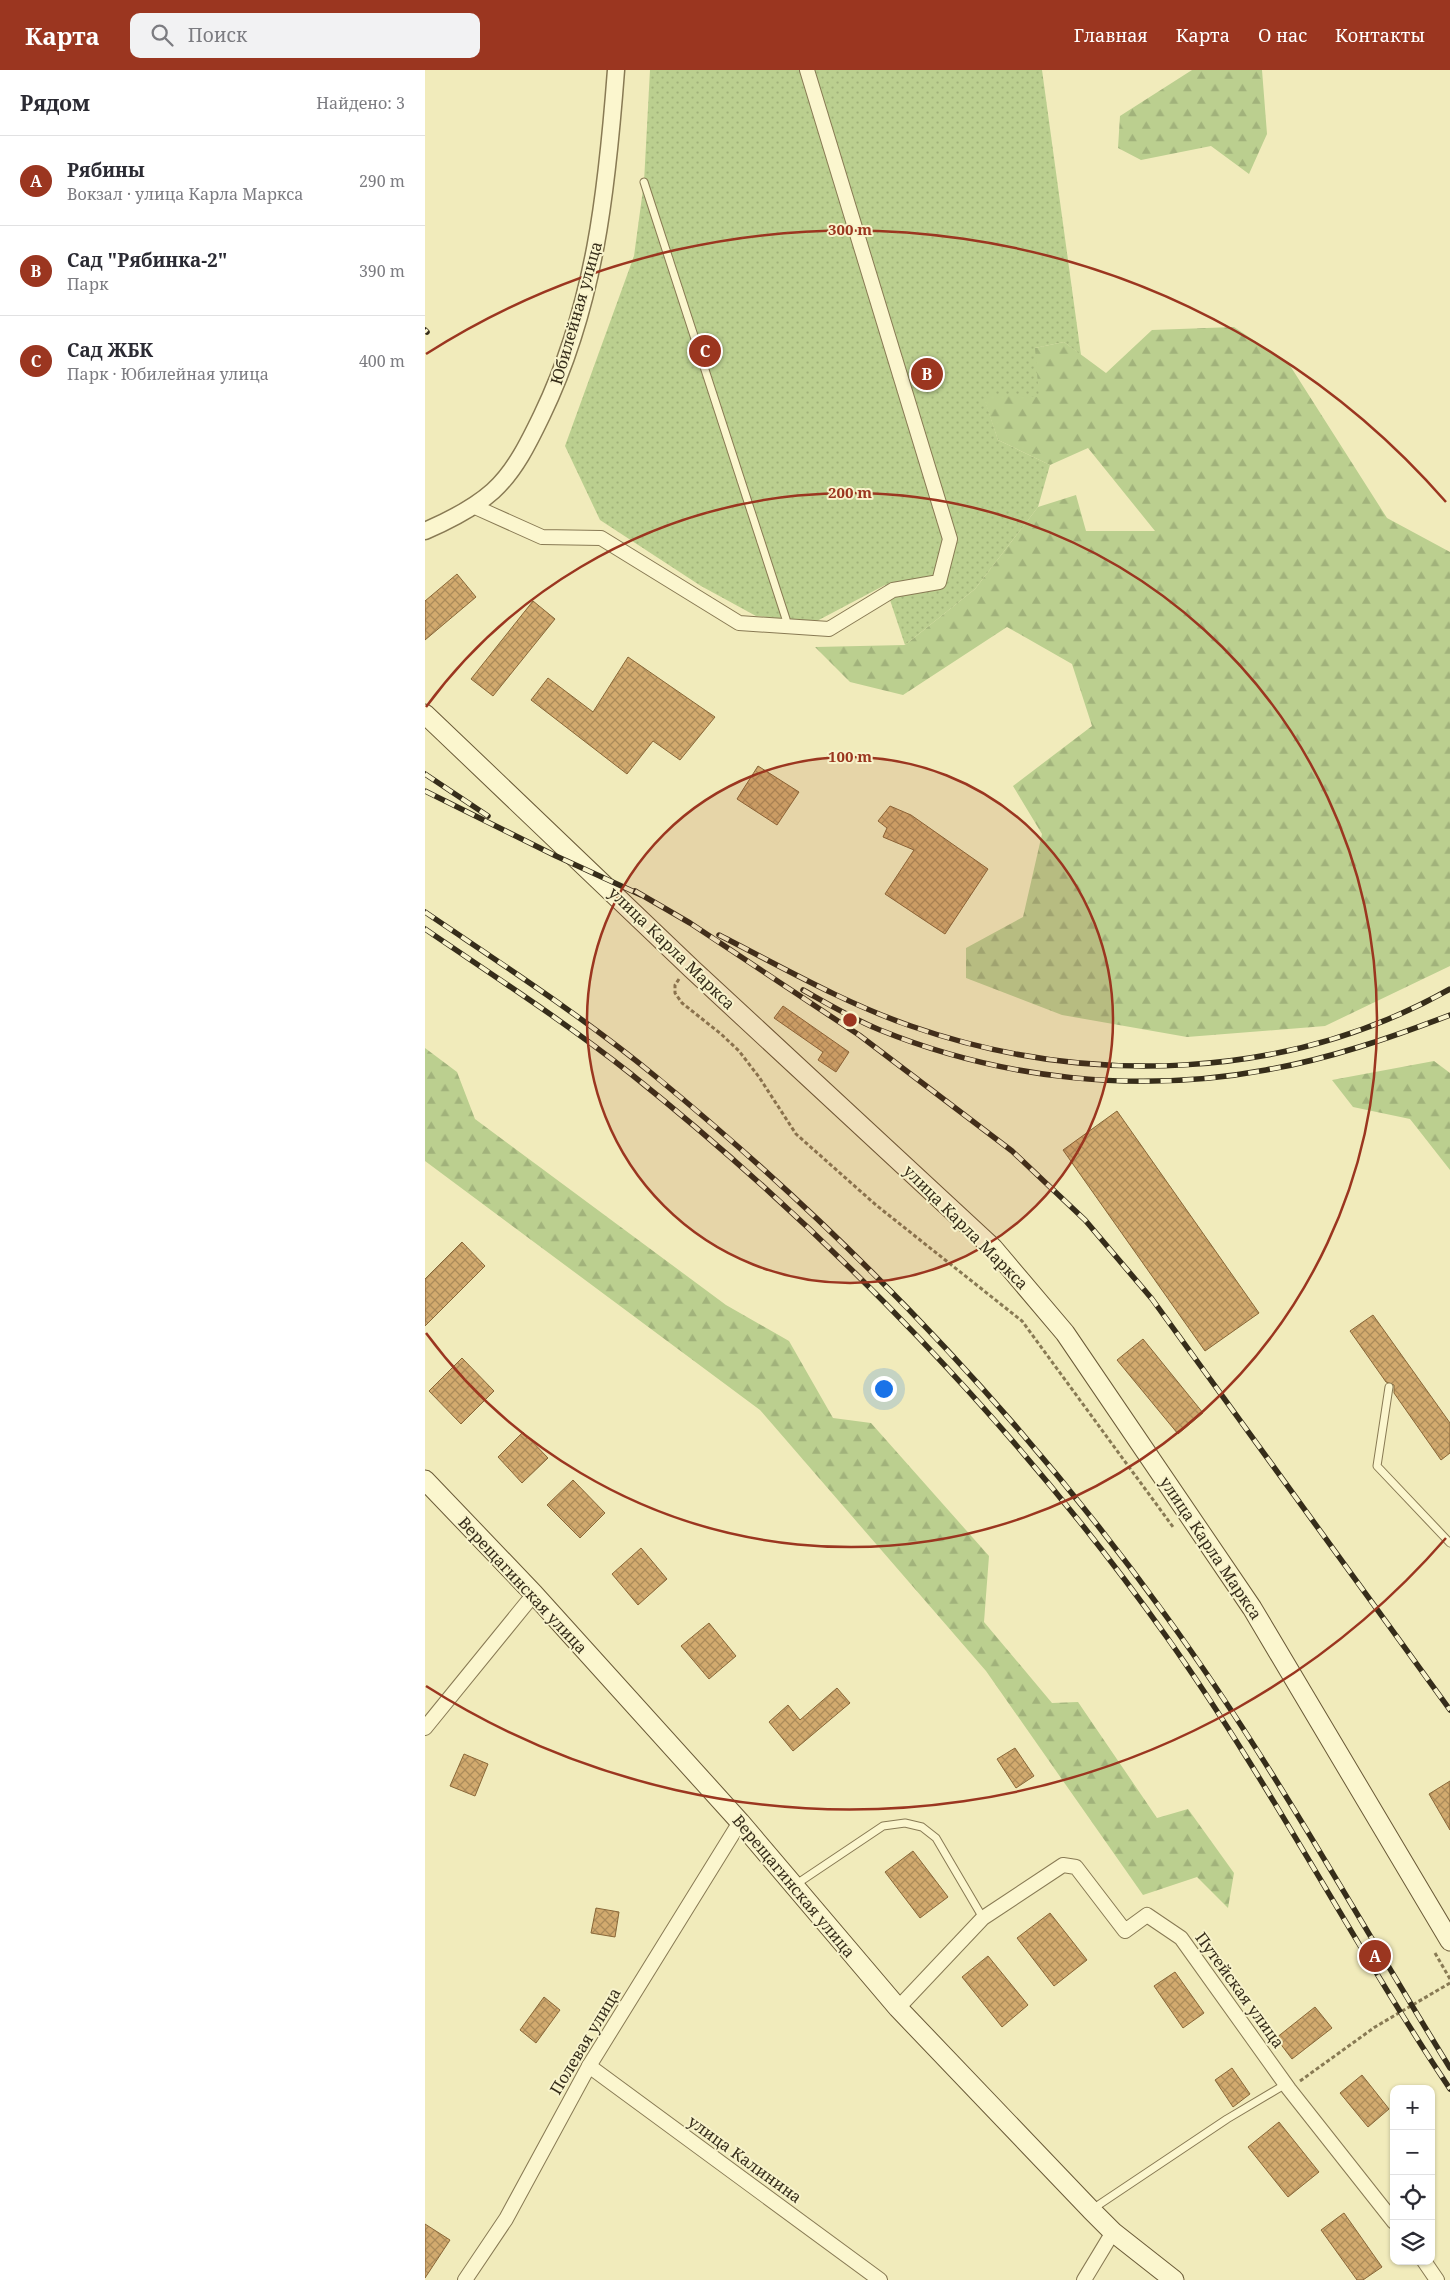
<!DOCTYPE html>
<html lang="ru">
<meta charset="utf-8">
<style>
:root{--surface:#fff;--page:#f2f2f3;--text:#2b2b33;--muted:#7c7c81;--line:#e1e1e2;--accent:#9b3620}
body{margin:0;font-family:"Noto Serif",serif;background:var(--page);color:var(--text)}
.controls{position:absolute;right:15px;bottom:15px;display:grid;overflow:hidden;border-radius:10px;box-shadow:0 1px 4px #0004}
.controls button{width:45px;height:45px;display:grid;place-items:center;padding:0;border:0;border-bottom:1px solid var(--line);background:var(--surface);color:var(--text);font:25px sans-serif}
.you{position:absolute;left:458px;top:1318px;width:18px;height:18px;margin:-12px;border:4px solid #fff;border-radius:50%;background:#1a73e8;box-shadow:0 0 0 8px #1a73e833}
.badge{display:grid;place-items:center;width:32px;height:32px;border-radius:50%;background:var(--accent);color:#fff;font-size:16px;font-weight:700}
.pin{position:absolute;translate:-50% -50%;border:2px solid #fff;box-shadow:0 1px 5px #0006}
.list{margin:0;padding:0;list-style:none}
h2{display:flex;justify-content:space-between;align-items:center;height:65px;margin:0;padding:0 20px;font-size:21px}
h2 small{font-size:16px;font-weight:400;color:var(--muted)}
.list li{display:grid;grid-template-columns:32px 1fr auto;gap:15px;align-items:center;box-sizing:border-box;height:90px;padding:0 20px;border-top:1px solid var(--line)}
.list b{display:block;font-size:19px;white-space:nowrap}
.list p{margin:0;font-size:16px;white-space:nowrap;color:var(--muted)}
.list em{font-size:16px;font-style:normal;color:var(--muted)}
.icon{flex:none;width:28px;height:28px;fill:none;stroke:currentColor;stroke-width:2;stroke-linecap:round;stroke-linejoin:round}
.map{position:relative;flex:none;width:1025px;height:2210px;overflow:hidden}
header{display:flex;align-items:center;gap:30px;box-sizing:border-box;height:70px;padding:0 25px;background:var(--accent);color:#fff}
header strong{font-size:24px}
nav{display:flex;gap:28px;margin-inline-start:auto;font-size:18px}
.search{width:350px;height:45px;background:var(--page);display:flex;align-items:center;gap:12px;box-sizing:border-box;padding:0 18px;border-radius:10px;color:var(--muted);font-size:19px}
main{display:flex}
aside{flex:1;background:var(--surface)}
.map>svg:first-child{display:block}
</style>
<header>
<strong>Карта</strong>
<div class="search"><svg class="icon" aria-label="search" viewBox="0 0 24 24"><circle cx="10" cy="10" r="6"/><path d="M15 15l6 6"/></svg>Поиск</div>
<nav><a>Главная</a><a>Карта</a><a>О нас</a><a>Контакты</a></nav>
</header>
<main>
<aside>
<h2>Рядом<small>Найдено: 3</small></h2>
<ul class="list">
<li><span class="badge">A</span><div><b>Рябины</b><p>Вокзал · улица Карла Маркса</p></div><em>290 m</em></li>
<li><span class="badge">B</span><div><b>Сад &quot;Рябинка-2&quot;</b><p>Парк</p></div><em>390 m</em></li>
<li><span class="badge">C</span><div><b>Сад ЖБК</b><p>Парк · Юбилейная улица</p></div><em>400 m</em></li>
</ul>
</aside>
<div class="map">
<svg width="1025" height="2210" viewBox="0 0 1025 2210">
<defs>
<pattern id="forest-firs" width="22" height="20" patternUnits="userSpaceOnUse" patternTransform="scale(1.25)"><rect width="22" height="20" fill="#bbcf8f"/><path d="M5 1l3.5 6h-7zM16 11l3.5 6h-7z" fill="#a1b27b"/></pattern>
<pattern id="garden-dots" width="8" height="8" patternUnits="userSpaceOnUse" patternTransform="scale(1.25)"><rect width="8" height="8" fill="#bbcf8f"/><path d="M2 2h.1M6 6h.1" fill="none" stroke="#a1b27b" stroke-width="1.8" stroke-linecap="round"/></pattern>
<pattern id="building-cross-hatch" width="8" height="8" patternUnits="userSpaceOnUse" patternTransform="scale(1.25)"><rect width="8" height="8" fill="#d2aa6e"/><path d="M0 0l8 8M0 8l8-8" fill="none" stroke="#ab8b5a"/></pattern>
</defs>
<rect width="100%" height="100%" fill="#f1ebbb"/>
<g fill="url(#forest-firs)">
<polygon points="767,0 837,0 842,64 824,104 786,76 716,90 693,78 695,46"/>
<polygon points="809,257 864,294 962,448 1025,482 1025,896 900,956 762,967 637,945 541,908 541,878 598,847 617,764 588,716 667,656 647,594 582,557 478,625 425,612 390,577 480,575 550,519 613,437 651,425 661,461 730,461 663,378 625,395 573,370 557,323 610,278 639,272 681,303 727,260"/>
<polygon points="0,978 32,1002 50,1049 301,1235 364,1271 408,1348 446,1353 564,1486 559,1552 627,1633 653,1632 732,1748 763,1739 809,1803 803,1838 772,1807 718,1825 561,1601 335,1340 0,1091"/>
<polygon points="1009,991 1025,1003 1025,1100 985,1049 928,1037 907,1010"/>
</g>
<polygon fill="url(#garden-dots)" points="225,0 617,0 656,285 639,272 610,278 614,327 558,324 573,370 625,395 613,437 550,519 480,575 460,515 390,552 331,546 276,516 175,450 140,376 209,186 219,112"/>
<g fill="url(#building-cross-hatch)" stroke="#896738">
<polygon points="32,504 51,527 0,570 0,531"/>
<polygon points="108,531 130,549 68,626 46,609"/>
<polygon points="203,587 290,647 255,690 228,671 202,704 106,630 123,608 168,642"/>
<polygon points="333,696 374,722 352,755 312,729"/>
<polygon points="465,736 486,745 563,799 520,864 460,824 489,780 458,767 462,758 453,751"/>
<polygon points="358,936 424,982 411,1002 393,990 398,982 349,948"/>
<polygon points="692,1041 834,1243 780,1281 638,1080"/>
<polygon points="37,1172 60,1196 0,1256 0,1209"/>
<polygon points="948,1245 1025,1353 1025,1383 1016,1390 969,1323 969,1315 961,1312 925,1261"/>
<polygon points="718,1269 778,1343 753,1364 692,1290"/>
<polygon points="37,1288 69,1321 36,1354 4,1321"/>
<polygon points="98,1362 123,1388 97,1413 73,1387"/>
<polygon points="148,1410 180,1443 155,1468 122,1435"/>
<polygon points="216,1478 242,1509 213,1535 187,1504"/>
<polygon points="284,1553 311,1586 284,1609 256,1576"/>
<polygon points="412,1618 425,1633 368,1681 344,1652 363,1635 375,1650"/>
<polygon points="590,1678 609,1706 591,1718 572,1689"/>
<polygon points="39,1684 63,1694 50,1726 25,1716"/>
<polygon points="1025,1711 1025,1760 1004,1724"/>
<polygon points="488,1781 523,1827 495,1848 460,1802"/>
<polygon points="171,1838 194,1842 190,1867 166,1863"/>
<polygon points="625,1843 662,1890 629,1916 592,1868"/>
<polygon points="563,1886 603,1935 577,1957 537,1907"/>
<polygon points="750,1902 779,1943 758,1958 729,1916"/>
<polygon points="119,1927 135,1940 111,1973 95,1960"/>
<polygon points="890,1937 907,1958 867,1989 851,1968"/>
<polygon points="807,1998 825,2024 808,2037 790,2010"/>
<polygon points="937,2005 964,2039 943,2057 915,2023"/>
<polygon points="854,2052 894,2102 863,2127 823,2077"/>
<polygon points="919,2143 957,2197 938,2210 932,2210 896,2160"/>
<polygon points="0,2154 25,2170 0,2208"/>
</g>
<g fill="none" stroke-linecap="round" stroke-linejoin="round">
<g stroke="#887a54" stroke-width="9">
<g id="service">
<polyline points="219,112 361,549"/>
<polyline points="964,1317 952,1396 1025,1473"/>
<polyline points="370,1815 458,1756 480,1753 497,1757 511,1768 558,1848"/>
<polyline points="666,2140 802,2049 861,2014"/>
</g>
</g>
<g stroke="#887a54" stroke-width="16">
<g id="minor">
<polyline points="48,436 117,467 176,468 314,553 404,559 468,520 514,512 525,469 382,0"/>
<polyline points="0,1658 109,1524"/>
<polyline points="473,1938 558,1848 638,1795 651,1797 700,1861 722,1845 756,1868 864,2019 969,2152"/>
<polyline points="164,1996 455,2210"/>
<polyline points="999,2191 1012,2210"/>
<polyline points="40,2210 81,2149 164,1996 315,1752"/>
<polyline points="659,2210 688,2162"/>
</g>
</g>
<g stroke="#887a54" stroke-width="19">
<path id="tertiary" d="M0,461c23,-10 49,-23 68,-40 22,-20 36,-49 49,-76 53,-110 65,-225 74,-345"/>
</g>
<g stroke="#6a5a37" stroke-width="21">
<g id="secondary">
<polyline points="0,644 267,899 568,1178 640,1263 827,1538 1025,1871"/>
<polyline points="0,1410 109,1524 315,1752 473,1938 666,2140 688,2162 749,2210"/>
</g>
</g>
<g stroke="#887a54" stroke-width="3" stroke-dasharray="4 2.5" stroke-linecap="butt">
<polyline points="254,909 250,915 250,923 257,933 296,964 314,981 334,1007 371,1064 451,1135 597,1251 748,1457"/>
<polyline points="1010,1883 1025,1909"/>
<polyline points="875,2011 950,1957 1025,1913"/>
</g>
<use href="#service" stroke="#fbf6ce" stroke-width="7"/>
<use href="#minor" stroke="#fbf6ce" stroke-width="14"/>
<use href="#tertiary" stroke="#fbf6ce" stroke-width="16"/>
<use href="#secondary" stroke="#fbf6ce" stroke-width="19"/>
<g stroke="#362d1a" stroke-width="5.5">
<g id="rail">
<polyline points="0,260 2,262"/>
<polyline points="0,704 63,746"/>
<polyline points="0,721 131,786 216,825"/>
<polyline points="210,821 265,853 434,965 587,1081 660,1150 727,1229 1025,1640"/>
<path d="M0,842c78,53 157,104 230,164 191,157 366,339 511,540 105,144 190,300 284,452"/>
<path d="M0,859c69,47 140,93 206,145 199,159 387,354 535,562 104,146 185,305 284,453"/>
<path d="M294,865c63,32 125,68 192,91 175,61 376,55 539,-37"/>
<path d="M378,920c25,14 50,29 77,40 121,49 257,64 386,40 63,-11 124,-32 184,-55"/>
</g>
</g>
<use href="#rail" stroke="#f8f3cb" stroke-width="4" stroke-dasharray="11" stroke-linecap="butt"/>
</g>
<circle cx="425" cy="950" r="263" fill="#9b3620" fill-opacity=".12"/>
<g fill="none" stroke="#9b3620" stroke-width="2.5">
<circle cx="425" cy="950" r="263"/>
<path d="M1 637A527 527 0 1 1 1 1263"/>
<path d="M1021 1468A790 790 0 0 1 1 1616M1 284A790 790 0 0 1 1021 432"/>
</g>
<g text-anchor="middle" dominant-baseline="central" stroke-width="4" stroke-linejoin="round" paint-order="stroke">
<g font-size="16" fill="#362d1a" stroke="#f8f3cb">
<text transform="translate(151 243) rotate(-74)">Юбилейная улица</text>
<text transform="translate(247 878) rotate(44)">улица Карла Маркса</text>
<text transform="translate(541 1157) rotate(45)">улица Карла Маркса</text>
<text transform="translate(786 1478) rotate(56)">улица Карла Маркса</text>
<text transform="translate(98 1515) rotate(47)">Верещагинская улица</text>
<text transform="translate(369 1816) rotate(50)">Верещагинская улица</text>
<text transform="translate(815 1920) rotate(54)">Путейская улица</text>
<text transform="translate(160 1971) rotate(-59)">Полевая улица</text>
<text transform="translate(320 2089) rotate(36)">улица Калинина</text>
</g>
</g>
<circle cx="425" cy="950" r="8" fill="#9b3620" stroke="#f8f3cb" stroke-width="2.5"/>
<g font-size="15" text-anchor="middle" font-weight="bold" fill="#9b3620" stroke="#f8f3cb" stroke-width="4" stroke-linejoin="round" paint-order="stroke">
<text x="425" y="165">300 m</text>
<text x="425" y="428">200 m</text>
<text x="425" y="692">100 m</text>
</g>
</svg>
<div class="controls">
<button>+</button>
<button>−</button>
<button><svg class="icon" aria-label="locate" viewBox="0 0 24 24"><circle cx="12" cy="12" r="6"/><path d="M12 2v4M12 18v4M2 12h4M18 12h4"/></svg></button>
<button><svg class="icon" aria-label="layers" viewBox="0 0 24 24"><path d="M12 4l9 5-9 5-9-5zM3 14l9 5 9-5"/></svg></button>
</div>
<div class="you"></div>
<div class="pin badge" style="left:950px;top:1886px">A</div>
<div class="pin badge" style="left:502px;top:304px">B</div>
<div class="pin badge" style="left:280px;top:281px">C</div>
</div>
</main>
